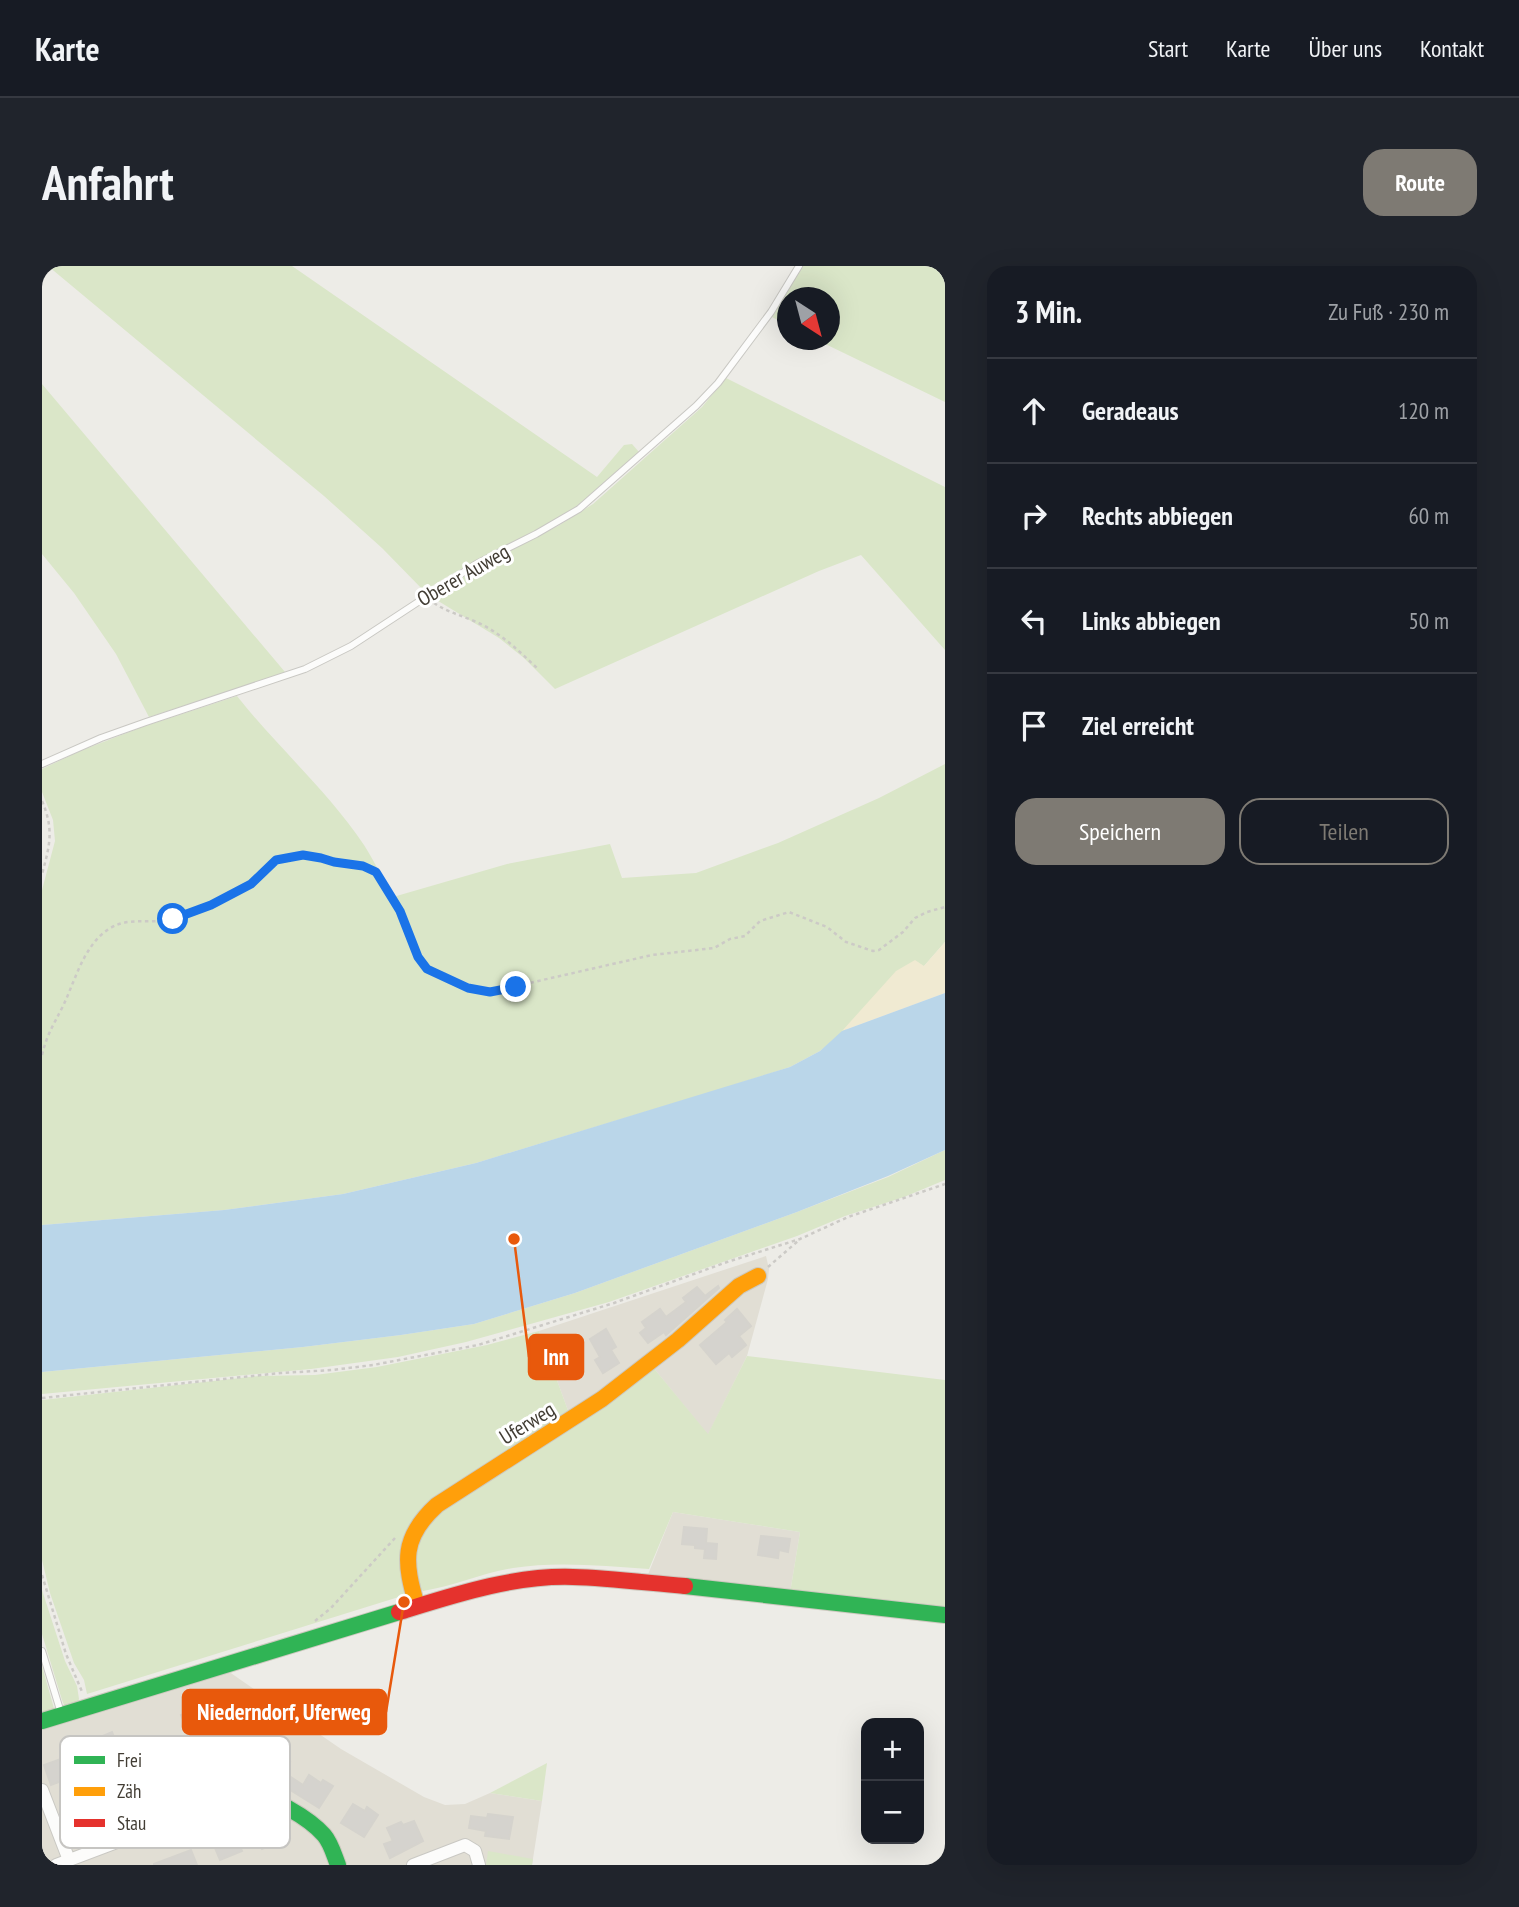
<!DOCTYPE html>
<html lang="de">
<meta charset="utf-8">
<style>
:root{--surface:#171b24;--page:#20242c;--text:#f1f3f6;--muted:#9ea1a6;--line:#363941;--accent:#7e7a73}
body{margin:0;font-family:"PT Sans Narrow",sans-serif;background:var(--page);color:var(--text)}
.controls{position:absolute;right:21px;bottom:21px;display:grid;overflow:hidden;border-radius:14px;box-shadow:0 7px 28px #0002}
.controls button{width:63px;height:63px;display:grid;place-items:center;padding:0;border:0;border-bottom:2px solid var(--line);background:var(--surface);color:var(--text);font:35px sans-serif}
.compass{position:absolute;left:735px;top:21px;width:63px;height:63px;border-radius:50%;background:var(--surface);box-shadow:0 7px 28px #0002;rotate:144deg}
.stop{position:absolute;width:21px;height:21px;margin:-16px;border:5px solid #1a73e8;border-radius:50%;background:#fff}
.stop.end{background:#1a73e8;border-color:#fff;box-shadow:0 2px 7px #0008}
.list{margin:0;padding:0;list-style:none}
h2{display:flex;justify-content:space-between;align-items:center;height:91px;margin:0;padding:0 28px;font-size:30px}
h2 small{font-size:23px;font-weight:400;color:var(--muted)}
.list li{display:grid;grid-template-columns:46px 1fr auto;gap:21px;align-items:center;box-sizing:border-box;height:105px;padding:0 28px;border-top:2px solid var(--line)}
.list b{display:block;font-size:26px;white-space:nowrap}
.list em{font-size:23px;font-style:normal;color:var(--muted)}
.actions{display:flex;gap:14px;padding:21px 28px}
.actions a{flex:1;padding:16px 0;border:2px solid var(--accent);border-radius:21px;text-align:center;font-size:24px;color:var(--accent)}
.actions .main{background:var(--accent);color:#fff}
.icon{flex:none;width:38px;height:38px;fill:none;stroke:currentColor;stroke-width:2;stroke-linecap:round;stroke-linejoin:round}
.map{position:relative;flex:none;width:903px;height:1599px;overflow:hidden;border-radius:21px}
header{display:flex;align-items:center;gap:42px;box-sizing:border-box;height:98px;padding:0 35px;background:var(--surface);border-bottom:2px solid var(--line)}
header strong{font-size:33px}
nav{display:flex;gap:38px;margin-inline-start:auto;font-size:24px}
.intro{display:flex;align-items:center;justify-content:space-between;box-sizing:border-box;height:168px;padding:0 42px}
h1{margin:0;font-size:49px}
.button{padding:18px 32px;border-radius:21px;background:var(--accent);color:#fff;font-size:24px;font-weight:700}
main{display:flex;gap:42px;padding:0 42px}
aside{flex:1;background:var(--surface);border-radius:21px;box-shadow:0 7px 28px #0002}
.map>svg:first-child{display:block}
</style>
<header>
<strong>Karte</strong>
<nav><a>Start</a><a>Karte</a><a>Über uns</a><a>Kontakt</a></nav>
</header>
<div class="intro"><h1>Anfahrt</h1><a class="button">Route</a></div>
<main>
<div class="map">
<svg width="903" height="1599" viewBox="0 0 903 1599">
<rect width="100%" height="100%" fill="#edece7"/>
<g fill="#e1ded4">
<polygon points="724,990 727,1003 726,1013 705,1090 666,1169 610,1100 528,1150 497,1065"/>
<polygon points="631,1246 758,1266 748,1327 605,1311"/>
<polygon points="183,1403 299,1483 382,1531 403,1539 423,1538 448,1527 500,1535 490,1599 0,1599 0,1458"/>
</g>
<g fill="#dae6c8">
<path d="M6,0h244l305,211 27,-32 8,-1 7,8c-20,20 -41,40 -65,56 -47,32 -102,51 -150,83l-42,-43 -58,-52z"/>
<polygon points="761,0 903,0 903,136 775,74 788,74 788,32 746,32 745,59 730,51"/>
<polygon points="684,112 903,221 903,384 819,289 777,305 513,423 482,392 457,372 388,330 426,305 516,260 551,238 660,141"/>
<polygon points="0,118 243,406 223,414 107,451 74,388 32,327 0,288"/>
<path d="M195,430c40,51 91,95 127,149 11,17 19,35 29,52l114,-33 103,-20 12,34 74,-5 82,-30 101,-45 66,-34v178l-21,24 -104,85 -30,16 -69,22 -245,74 -133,31 -119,16 -182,15v-335l13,-49 -2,-21 -11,-28v-23l38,-18 62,-24z"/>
<polygon points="903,884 903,914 862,931 803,950 755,970 567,1036 424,1076 356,1091 269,1103 0,1128 0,1106 261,1081 359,1069 432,1058 533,1027 755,946 846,911"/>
<polygon points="497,1065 528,1150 382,1245 364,1325 360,1330 45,1428 42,1414 32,1397 8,1327 0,1294 0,1134 217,1110 273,1109 335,1101 445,1079"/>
<path d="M705,1090l198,24v230l-155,-17 10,-61 -127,-20 -24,57c-45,-3 -92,-8 -136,-1 -31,5 -59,18 -90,23l-8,-7 1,-52 8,-12 228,-154 56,68z"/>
<polygon points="0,1324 23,1395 35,1420 37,1433 34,1440 28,1442 22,1439 20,1434 0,1368"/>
<polygon points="0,1400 13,1446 0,1449"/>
<polygon points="505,1497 500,1535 448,1527"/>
<polygon points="446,1585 491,1593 490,1599 444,1599"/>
</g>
<polygon fill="#f0ead2" points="903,676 903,727 800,765 854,705 873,694 882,700"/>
<polygon fill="#bad6e9" points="903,727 903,884 846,910 755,946 533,1027 432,1058 359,1069 261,1081 0,1106 0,959 182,944 301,928 434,897 748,801 778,785 800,765"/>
<g fill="#d5d3ce" stroke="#d5d3cd" stroke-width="2">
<polygon points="676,1020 677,1022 624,1069 622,1066 606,1077 598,1067 604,1062 600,1056 618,1043 624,1051 644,1036 641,1032 655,1021 663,1030"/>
<polygon points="695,1043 709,1060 697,1070 704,1079 690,1091 687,1087 674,1098 658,1079 685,1056 683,1054"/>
<polygon points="564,1063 574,1081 569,1084 577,1097 561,1107 553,1094 558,1091 548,1073"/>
<polygon points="642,1261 665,1263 664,1277 675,1278 674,1293 662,1292 663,1283 653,1282 653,1279 640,1278"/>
<polygon points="719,1270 748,1273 746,1286 737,1284 736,1292 716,1289"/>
<polygon points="163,1439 171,1463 148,1472 139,1449"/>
<polygon points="70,1466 79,1489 69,1493 70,1496 9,1519 2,1499 44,1484 42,1478"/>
<polygon points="222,1480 248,1496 241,1506 261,1519 267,1509 279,1517 281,1514 291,1520 277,1542 210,1500"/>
<polygon points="311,1538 323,1545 325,1541 336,1549 322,1571 299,1557"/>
<polygon points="446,1548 471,1551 467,1573 443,1570 444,1565 427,1562 429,1550 445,1552"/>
<polygon points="241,1553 248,1572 220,1583 213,1564"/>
<polygon points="372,1555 381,1575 348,1592 342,1578 351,1575 345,1562 359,1556 361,1559"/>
<polygon points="192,1568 200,1585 178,1594 171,1577"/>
<polygon points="149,1584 155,1599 112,1599 112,1598"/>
</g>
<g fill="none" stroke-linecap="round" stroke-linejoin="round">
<g stroke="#c9c8c3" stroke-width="8">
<g id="lane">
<polyline points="0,498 59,472 104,456 263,403 309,380 434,298 494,268 537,243 654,140 676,117 729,46 757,0"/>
<polyline points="0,1385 19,1447"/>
</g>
</g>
<g stroke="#c9c8c3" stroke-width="14">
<g id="street">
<polyline points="88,1487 115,1560"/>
<polyline points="0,1524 27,1594"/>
<polyline points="14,1599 205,1527"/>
<polyline points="371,1599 423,1579 433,1585 437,1599"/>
</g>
</g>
<g stroke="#ccc8be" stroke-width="18">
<g id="fast">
<polyline points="643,1320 903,1349"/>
<polyline points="0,1455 357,1346"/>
<path d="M182,1463l23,64c23,2 62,25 77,42 7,8 10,20 14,30"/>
</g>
</g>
<g stroke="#ccc8be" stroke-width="18">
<path id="slow" d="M375,1340c-13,-44 -16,-68 20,-101l165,-106 76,-59 61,-54 19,-10"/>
</g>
<g stroke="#ccc8be" stroke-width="18">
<path id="jam" d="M357,1346c55,-17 115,-37 174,-35 37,1 75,6 112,9"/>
</g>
<g stroke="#cccac6" stroke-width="2.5" stroke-dasharray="3.5 3.5" stroke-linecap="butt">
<path d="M392,337c13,9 26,12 40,18 25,10 45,30 65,49"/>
<path d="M0,535c12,28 8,44 0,73"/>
<path d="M0,789c5,-21 12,-31 21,-49 11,-23 18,-51 37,-70 25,-24 47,-9 75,-18 25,-7 50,-19 73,-32 17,-10 20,-25 43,-29 13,-2 72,7 83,14 6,4 10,15 14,21 7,11 13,22 18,33 6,14 8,32 20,43 13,12 47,21 64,24l162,-37 62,-7 16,-9 15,-3 15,-15 29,-9 38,15 19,15 27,9 6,-1 24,-18 12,-14 12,-6 18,-5"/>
<polyline points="726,1001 756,975"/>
<polyline points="0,1132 239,1107 290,1104 331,1099 436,1079 572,1037 685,996 758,973 806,951 903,918"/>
<polyline points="0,1309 24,1388 41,1428"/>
<polyline points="273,1355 289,1342 353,1272"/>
</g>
<use href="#lane" stroke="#fcfcfb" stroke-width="6"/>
<use href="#street" stroke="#fcfcfb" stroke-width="12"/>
<use href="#fast" stroke="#30b455" stroke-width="16"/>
<use href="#slow" stroke="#ff9f0a" stroke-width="16"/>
<use href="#jam" stroke="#e5322d" stroke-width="16"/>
</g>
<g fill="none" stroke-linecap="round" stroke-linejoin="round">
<polyline stroke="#1a73e8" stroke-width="9" points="131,653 169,639 209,618 234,594 261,589 279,592 292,596 321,600 334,606 358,645 376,691 385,703 426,722 448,726 474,721"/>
</g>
<g text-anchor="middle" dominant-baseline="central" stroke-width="6" stroke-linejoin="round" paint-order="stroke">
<g font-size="21" fill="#423d34" stroke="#fff">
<text transform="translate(421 309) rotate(-30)">Oberer Auweg</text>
<text transform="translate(485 1157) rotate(-32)">Uferweg</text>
</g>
</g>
<rect x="18" y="1470" width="230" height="112" rx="10" fill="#fff" stroke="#c6c5c2" stroke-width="2"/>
<rect x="32" y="1490" width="31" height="8" fill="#30b455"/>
<rect x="32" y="1521" width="31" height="9" fill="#ff9f0a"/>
<rect x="32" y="1553" width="31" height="8" fill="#e5322d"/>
<g font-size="19" fill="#423d34">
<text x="75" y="1501">Frei</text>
<text x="75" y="1532">Zäh</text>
<text x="75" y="1564">Stau</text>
</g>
<path fill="none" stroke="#e8590c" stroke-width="2.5" d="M472 973L487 1091M362 1336L344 1446"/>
<g fill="#e8590c" stroke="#fff" stroke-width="2.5">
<circle cx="472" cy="973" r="7"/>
<circle cx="362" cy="1336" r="7"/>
</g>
<g fill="#e8590c" stroke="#e8590c" stroke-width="2.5">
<rect x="487" y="1069" width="54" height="44" rx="7"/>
<rect x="141" y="1424" width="203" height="44" rx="7"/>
</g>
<g font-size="23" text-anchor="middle" font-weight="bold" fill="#fff">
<text x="514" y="1099">Inn</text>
<text x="242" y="1454">Niederndorf, Uferweg</text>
</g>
</svg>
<div class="controls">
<button>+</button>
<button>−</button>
</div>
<svg class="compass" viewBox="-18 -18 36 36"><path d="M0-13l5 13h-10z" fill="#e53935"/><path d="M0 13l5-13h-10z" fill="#9ea1a6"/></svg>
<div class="stop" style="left:131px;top:653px"></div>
<div class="stop end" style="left:474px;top:721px"></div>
</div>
<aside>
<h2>3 Min.<small>Zu Fuß · 230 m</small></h2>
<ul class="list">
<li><svg class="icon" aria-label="ahead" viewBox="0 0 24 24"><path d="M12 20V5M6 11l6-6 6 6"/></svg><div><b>Geradeaus</b></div><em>120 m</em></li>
<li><svg class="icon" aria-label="right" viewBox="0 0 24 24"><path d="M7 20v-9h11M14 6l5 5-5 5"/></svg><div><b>Rechts abbiegen</b></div><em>60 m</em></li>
<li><svg class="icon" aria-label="left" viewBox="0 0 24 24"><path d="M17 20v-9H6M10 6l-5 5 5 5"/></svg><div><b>Links abbiegen</b></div><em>50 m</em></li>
<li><svg class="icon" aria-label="arrive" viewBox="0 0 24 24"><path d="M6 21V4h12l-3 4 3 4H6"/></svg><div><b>Ziel erreicht</b></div></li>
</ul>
<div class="actions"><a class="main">Speichern</a><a>Teilen</a></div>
</aside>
</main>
